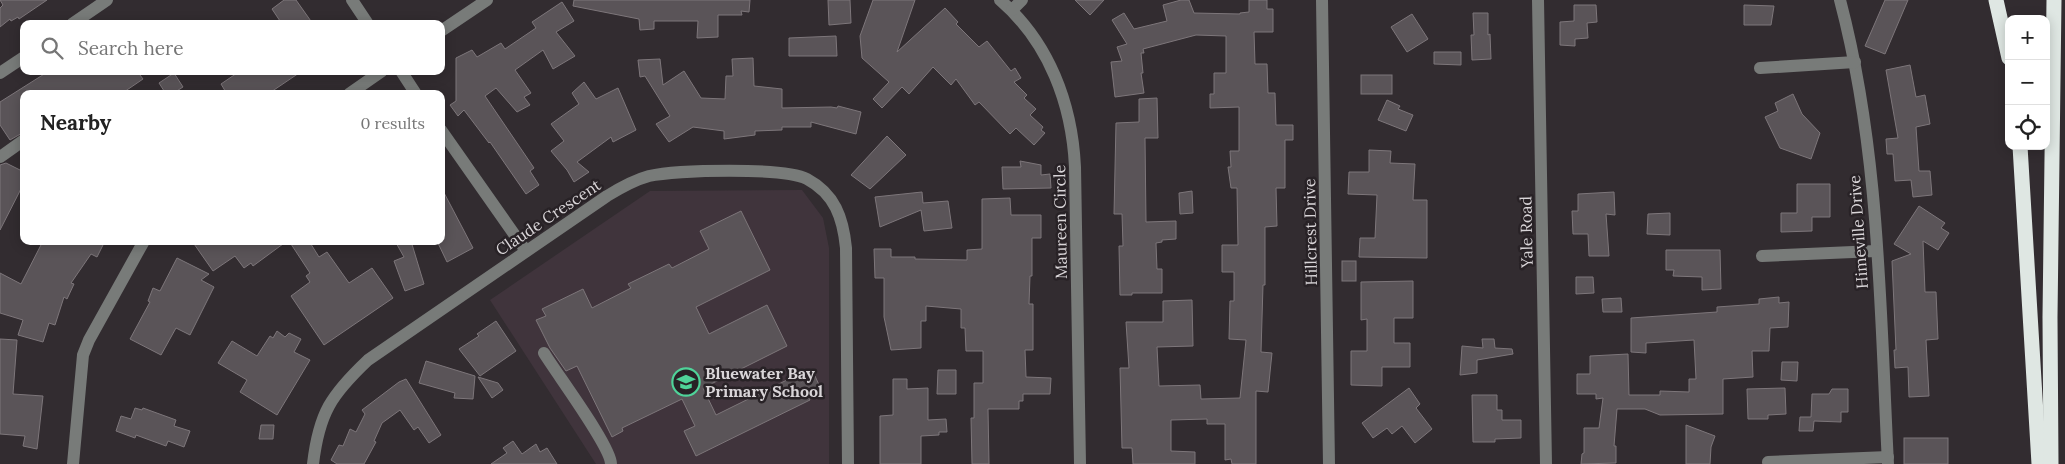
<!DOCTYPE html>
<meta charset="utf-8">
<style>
:root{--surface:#fff;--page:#f2f2f2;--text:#222;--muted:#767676;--line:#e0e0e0}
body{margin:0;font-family:Lora,serif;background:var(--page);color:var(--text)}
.controls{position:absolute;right:15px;top:15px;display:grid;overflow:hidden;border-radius:10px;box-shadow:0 2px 12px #0003}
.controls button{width:45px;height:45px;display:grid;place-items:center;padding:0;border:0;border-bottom:1px solid var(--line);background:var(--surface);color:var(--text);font:25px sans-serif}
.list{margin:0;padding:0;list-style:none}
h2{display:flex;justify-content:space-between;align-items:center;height:65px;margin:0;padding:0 20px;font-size:21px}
h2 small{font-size:16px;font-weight:400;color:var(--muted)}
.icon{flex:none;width:28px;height:28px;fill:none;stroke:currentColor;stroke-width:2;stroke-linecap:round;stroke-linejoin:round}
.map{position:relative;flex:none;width:2065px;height:464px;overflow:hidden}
.search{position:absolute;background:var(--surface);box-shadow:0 2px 12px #0003;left:20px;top:20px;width:425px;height:55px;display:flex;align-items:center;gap:12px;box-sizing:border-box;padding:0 18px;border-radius:10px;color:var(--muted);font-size:19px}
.panel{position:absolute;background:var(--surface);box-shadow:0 2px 12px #0003;left:20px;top:90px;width:425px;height:155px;border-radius:10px}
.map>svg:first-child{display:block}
</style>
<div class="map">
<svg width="2065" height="464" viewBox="0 0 2065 464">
<rect width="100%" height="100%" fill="#322c30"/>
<polygon fill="#40343c" points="802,190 823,218 829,248 829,464 596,464 490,300 650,191"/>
<g fill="#5a5458" stroke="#7d767a">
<polygon points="0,0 47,0 19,19 18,17 11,21 10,19 0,27 0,8 3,5"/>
<polygon points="284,0 296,0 313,24 282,24 272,9"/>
<polygon points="574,0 750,0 749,12 741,11 742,15 718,15 718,37 697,38 698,21 654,21 654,29 640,30 639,19 573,6"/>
<polygon points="828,0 850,0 851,23 829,25"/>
<polygon points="873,0 915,0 897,52 945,8 958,22 956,24 979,47 987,41 1011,71 1015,68 1021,78 1014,82 1027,95 1024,98 1036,109 1030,115 1043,127 1041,130 1045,133 1034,145 1016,128 1010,134 979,102 975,105 956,79 951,85 933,67 909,94 902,87 882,108 873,99 889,82 862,58 860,36"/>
<polygon points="1075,0 1104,0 1090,15"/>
<polygon points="1181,0 1189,0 1194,13 1240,14 1240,13 1249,12 1249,0 1267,0 1267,9 1273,9 1273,32 1254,32 1255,64 1267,64 1268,93 1275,93 1276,125 1293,125 1293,140 1285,140 1285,188 1276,188 1277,226 1265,227 1265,285 1263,285 1261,352 1272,353 1268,392 1256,391 1256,464 1232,464 1231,459 1225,460 1225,424 1207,424 1207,419 1171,420 1171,451 1195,452 1195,464 1133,464 1132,448 1122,448 1120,368 1129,368 1126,322 1163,322 1163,301 1192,300 1193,346 1157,347 1159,386 1200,385 1201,399 1240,398 1246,340 1229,339 1230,301 1234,301 1234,272 1222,272 1222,245 1238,245 1237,188 1231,188 1228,167 1231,167 1230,151 1239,151 1239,107 1210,108 1210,94 1214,94 1214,73 1226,73 1226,36 1196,35 1143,49 1144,53 1141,53 1143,73 1141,73 1144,93 1115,97 1111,62 1122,61 1117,47 1127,44 1112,20 1124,13 1134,29 1167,21 1163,5"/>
<polygon points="1885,0 1908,0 1885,54 1865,46"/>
<polygon points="562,2 574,21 556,32 575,56 553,69 543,50 515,70 531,93 524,97 530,105 517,112 496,88 485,96 534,168 530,171 539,185 526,194 490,142 489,143 464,110 458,116 450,105 456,101 456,58 472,50 477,57 501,43 505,49 536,28 532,22"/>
<polygon points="1574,5 1596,5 1597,22 1587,23 1588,38 1575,39 1575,46 1560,45 1560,22 1574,21"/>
<polygon points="1744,5 1774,6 1771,25 1744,25"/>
<polygon points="1473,13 1488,13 1488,35 1490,34 1491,59 1472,60 1471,35 1474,35"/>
<polygon points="1412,14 1428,39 1407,52 1391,27"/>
<polygon points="836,36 837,56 789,56 789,38"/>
<polygon points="1434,52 1461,52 1461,65 1434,64"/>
<polygon points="753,58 754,86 782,89 782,108 831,107 837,108 838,106 861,112 856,134 811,122 811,127 782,127 782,130 755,131 755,135 724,139 724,131 693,127 669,142 656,124 670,116 645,76 640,77 638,60 660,59 663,85 684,71 701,98 725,99 726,76 733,76 732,59"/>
<polygon points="1910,65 1916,97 1925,95 1930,124 1916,127 1919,171 1930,171 1932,195 1913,197 1911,180 1895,181 1893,154 1887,154 1886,139 1898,138 1886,70"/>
<polygon points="49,71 137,71 143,79 121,94 24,94 24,132 10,140 0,125 0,102"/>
<polygon points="240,71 302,71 268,94 227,94 221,84"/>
<polygon points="174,73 183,87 172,94 166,94 159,83"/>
<rect x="1361" y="75" width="31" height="19"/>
<polygon points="584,82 596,99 618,88 636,130 613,142 611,137 577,162 589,172 574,182 567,170 551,151 564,141 551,124 579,104 572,93"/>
<polygon points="1793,94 1802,114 1820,133 1811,159 1780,148 1765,117 1778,111 1775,103"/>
<polygon points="1157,98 1158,138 1145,138 1146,222 1176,221 1176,239 1162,240 1162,242 1156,243 1157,269 1162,269 1162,293 1132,293 1132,295 1120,295 1119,246 1123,246 1122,214 1114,214 1116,123 1139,122 1139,99"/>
<polygon points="1387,100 1400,106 1398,109 1413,115 1406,131 1378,120"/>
<polygon points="887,136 906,155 870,189 851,175"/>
<polygon points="1369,150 1391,151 1390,163 1415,164 1413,200 1427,200 1427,258 1359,257 1360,238 1375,238 1377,195 1348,194 1349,172 1369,172"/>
<polygon points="1020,161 1041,165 1041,175 1050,174 1051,188 1003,189 1002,167 1021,167"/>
<polygon points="6,163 24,172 24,183 0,230 0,165"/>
<polygon points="1797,184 1830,184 1830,217 1812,217 1812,231 1781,232 1781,213 1797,213"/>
<polygon points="441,187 473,248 447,262 437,241 441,241"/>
<polygon points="1192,191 1193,213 1180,214 1179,193"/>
<polygon points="922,192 923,203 948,201 952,228 924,231 921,210 880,227 875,197"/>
<polygon points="1614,192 1615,215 1606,214 1609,256 1589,256 1588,234 1573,234 1572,211 1578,211 1578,194"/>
<polygon points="1010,198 1011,215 1041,215 1041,238 1032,238 1032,276 1030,276 1029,304 1033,304 1033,350 1025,350 1026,377 1051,378 1050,394 1023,394 1023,401 1019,401 1019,409 988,409 989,464 972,464 971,418 974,418 974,383 983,383 983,351 966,351 965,328 961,328 961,309 926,306 926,321 921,321 921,348 891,350 884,317 884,278 875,278 874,249 891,249 891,257 915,257 915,259 967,260 967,250 982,249 982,199"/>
<polygon points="1919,206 1945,223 1941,228 1949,233 1938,250 1923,241 1925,292 1936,292 1938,339 1926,340 1929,396 1909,397 1908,367 1895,368 1894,350 1896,350 1892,261 1911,254 1894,244"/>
<polygon points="741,211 770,270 696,307 709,334 767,305 787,346 703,388 716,415 797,375 801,382 815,376 820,387 806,393 810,400 696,456 684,431 695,426 682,399 622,428 623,431 612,437 577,366 566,371 550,348 536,320 546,316 542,309 583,289 592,308 631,288 628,284 669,264 672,268 709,249 700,231"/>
<polygon points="1670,213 1670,235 1647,234 1648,214"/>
<polygon points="43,241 105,241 97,257 91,254 71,283 74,284 67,299 64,297 55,325 49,323 43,342 18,335 23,320 0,313 0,273 21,284"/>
<polygon points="192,241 287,241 253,266 251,263 244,268 235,256 213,271"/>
<polygon points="289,241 309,241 319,257 327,252 349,283 372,268 393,298 324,345 291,296 310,282 306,276 310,273"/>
<polygon points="395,241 411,241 424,284 405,291 394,261 404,257"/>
<polygon points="1666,250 1720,250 1721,289 1702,290 1702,277 1673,276 1674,270 1666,270"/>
<polygon points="177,258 209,274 201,280 214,287 190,335 176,328 161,355 130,339 150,302 148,301 153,288 160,291"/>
<rect x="1342" y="261" width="14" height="20"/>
<polygon points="1576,277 1593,277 1594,293 1576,294"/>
<polygon points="1413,281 1413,318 1394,318 1394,343 1410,343 1410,367 1382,367 1382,386 1351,385 1351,351 1367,351 1367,319 1361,320 1361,282"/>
<polygon points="1779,297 1779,303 1789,302 1788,327 1770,328 1769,351 1752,351 1753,377 1723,379 1723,414 1660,415 1645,409 1617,409 1614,446 1616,446 1616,463 1581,464 1582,454 1584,453 1584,428 1599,428 1603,398 1596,399 1596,394 1577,394 1577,374 1590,374 1590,356 1628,354 1629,395 1660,395 1660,391 1689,392 1689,379 1696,379 1694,340 1646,343 1646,353 1631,352 1631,318 1717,312 1717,307 1759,304 1759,299"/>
<polygon points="1621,298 1622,312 1603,312 1602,299"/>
<polygon points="496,321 516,351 480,376 459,349 479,336 477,334"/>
<polygon points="277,331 285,337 289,333 301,339 294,352 310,360 277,415 240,392 247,380 218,363 232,341 257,356 270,336 273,338"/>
<polygon points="0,339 17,340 13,394 43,396 37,449 23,446 25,436 0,434"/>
<polygon points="1482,339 1494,339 1495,348 1512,349 1513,354 1477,360 1477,373 1460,375 1462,346 1483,348"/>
<polygon points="426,361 475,376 473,399 454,398 455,393 419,383"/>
<polygon points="1782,362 1798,362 1797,381 1781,380"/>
<polygon points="938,370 956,370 956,394 937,394"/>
<polygon points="478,377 498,383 503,390 492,398"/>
<polygon points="406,379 441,435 429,443 418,427 414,430 400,410 382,423 374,441 376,442 364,464 337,464 331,460 339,445 343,446 350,429 356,432 365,414 362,410 399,382"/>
<polygon points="893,379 907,379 907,389 928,388 928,420 946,419 947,432 939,432 939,435 921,436 921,464 880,464 880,416 893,415"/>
<polygon points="1409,388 1420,404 1416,408 1432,429 1415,443 1402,426 1392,434 1387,428 1373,438 1362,423"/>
<polygon points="1785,388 1786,414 1768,415 1768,419 1748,419 1747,389"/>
<polygon points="1832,389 1848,389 1848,412 1841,412 1841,422 1814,421 1813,431 1799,431 1800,417 1811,417 1812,394 1829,394"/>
<polygon points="1472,395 1497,395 1497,410 1502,410 1502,420 1521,420 1521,438 1495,439 1495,442 1473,442"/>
<polygon points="135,408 142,410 143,408 176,420 174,426 190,431 184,447 168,441 166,446 136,435 135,438 116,431 121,416 131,419"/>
<polygon points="261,425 274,425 273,439 259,439"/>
<polygon points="1686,425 1715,436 1711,447 1710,464 1686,464"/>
<rect x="1904" y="438" width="44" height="26"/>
<polygon points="513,441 522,454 536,444 540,452 547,448 557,464 491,464 507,453 503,448"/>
</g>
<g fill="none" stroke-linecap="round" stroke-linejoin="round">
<g stroke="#787b79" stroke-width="12">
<polyline points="352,0 368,24"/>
<path d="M1000,0c49,42 72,104 75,167l5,297"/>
<polyline points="1322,0 1329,464"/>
<polyline points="1538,0 1546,464"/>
<path d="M1840,0c40,151 40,309 48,464"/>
<polyline points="1012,10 1022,0"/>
<polyline points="72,24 107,0"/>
<polyline points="441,31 487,0"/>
<polyline points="1760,68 1855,62"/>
<polyline points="401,71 416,94"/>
<polyline points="0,73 24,57"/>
<polyline points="349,94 382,71"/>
<polyline points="441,130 526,251"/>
<polyline points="0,157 24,140"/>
<polyline points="1762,256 1876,251"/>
<path d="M544,353c12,20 67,93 67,111"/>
<polyline points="1768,462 1888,457"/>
<polyline points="73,464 83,355 89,340 144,241"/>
<path d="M313,464c6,-51 18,-69 55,-104l239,-164c13,-8 27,-16 42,-20 27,-6 135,-9 158,3 28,15 36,39 39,69l2,216"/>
</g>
<g stroke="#dfe7e3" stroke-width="15">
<polyline points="1996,0 2009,58"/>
<polyline points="2020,146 2039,464"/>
<polyline points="2051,464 2050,317 2054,0"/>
</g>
</g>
<defs>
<g id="school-ring" transform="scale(1.4375)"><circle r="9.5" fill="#282226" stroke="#4fd399" stroke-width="1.5"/><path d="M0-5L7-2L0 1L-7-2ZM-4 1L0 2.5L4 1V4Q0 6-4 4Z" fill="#4fd399"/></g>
</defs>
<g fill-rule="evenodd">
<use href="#school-ring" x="686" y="382"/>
</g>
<g text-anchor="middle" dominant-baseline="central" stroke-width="5" stroke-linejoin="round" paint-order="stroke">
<g font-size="16" fill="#d9d5d8" stroke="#282226">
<text transform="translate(548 217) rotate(-34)">Claude Crescent</text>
<text transform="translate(1060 222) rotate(-91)">Maureen Circle</text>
<text transform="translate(1310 232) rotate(-91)">Hillcrest Drive</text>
<text transform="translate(1526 232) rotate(-91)">Yale Road</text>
<text transform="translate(1858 232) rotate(-94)">Himeville Drive</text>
</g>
<g font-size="16" font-weight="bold" fill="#d9d5d8" stroke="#282226" text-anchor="start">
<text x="705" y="373">Bluewater Bay<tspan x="705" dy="18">Primary School</tspan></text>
</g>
</g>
</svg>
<div class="controls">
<button>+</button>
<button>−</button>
<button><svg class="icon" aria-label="locate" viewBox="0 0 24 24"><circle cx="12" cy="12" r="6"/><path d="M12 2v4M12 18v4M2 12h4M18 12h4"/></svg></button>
</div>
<div class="search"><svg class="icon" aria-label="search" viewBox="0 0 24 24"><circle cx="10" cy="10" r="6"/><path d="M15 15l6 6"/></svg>Search here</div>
<section class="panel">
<h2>Nearby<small>0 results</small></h2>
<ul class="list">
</ul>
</section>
</div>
